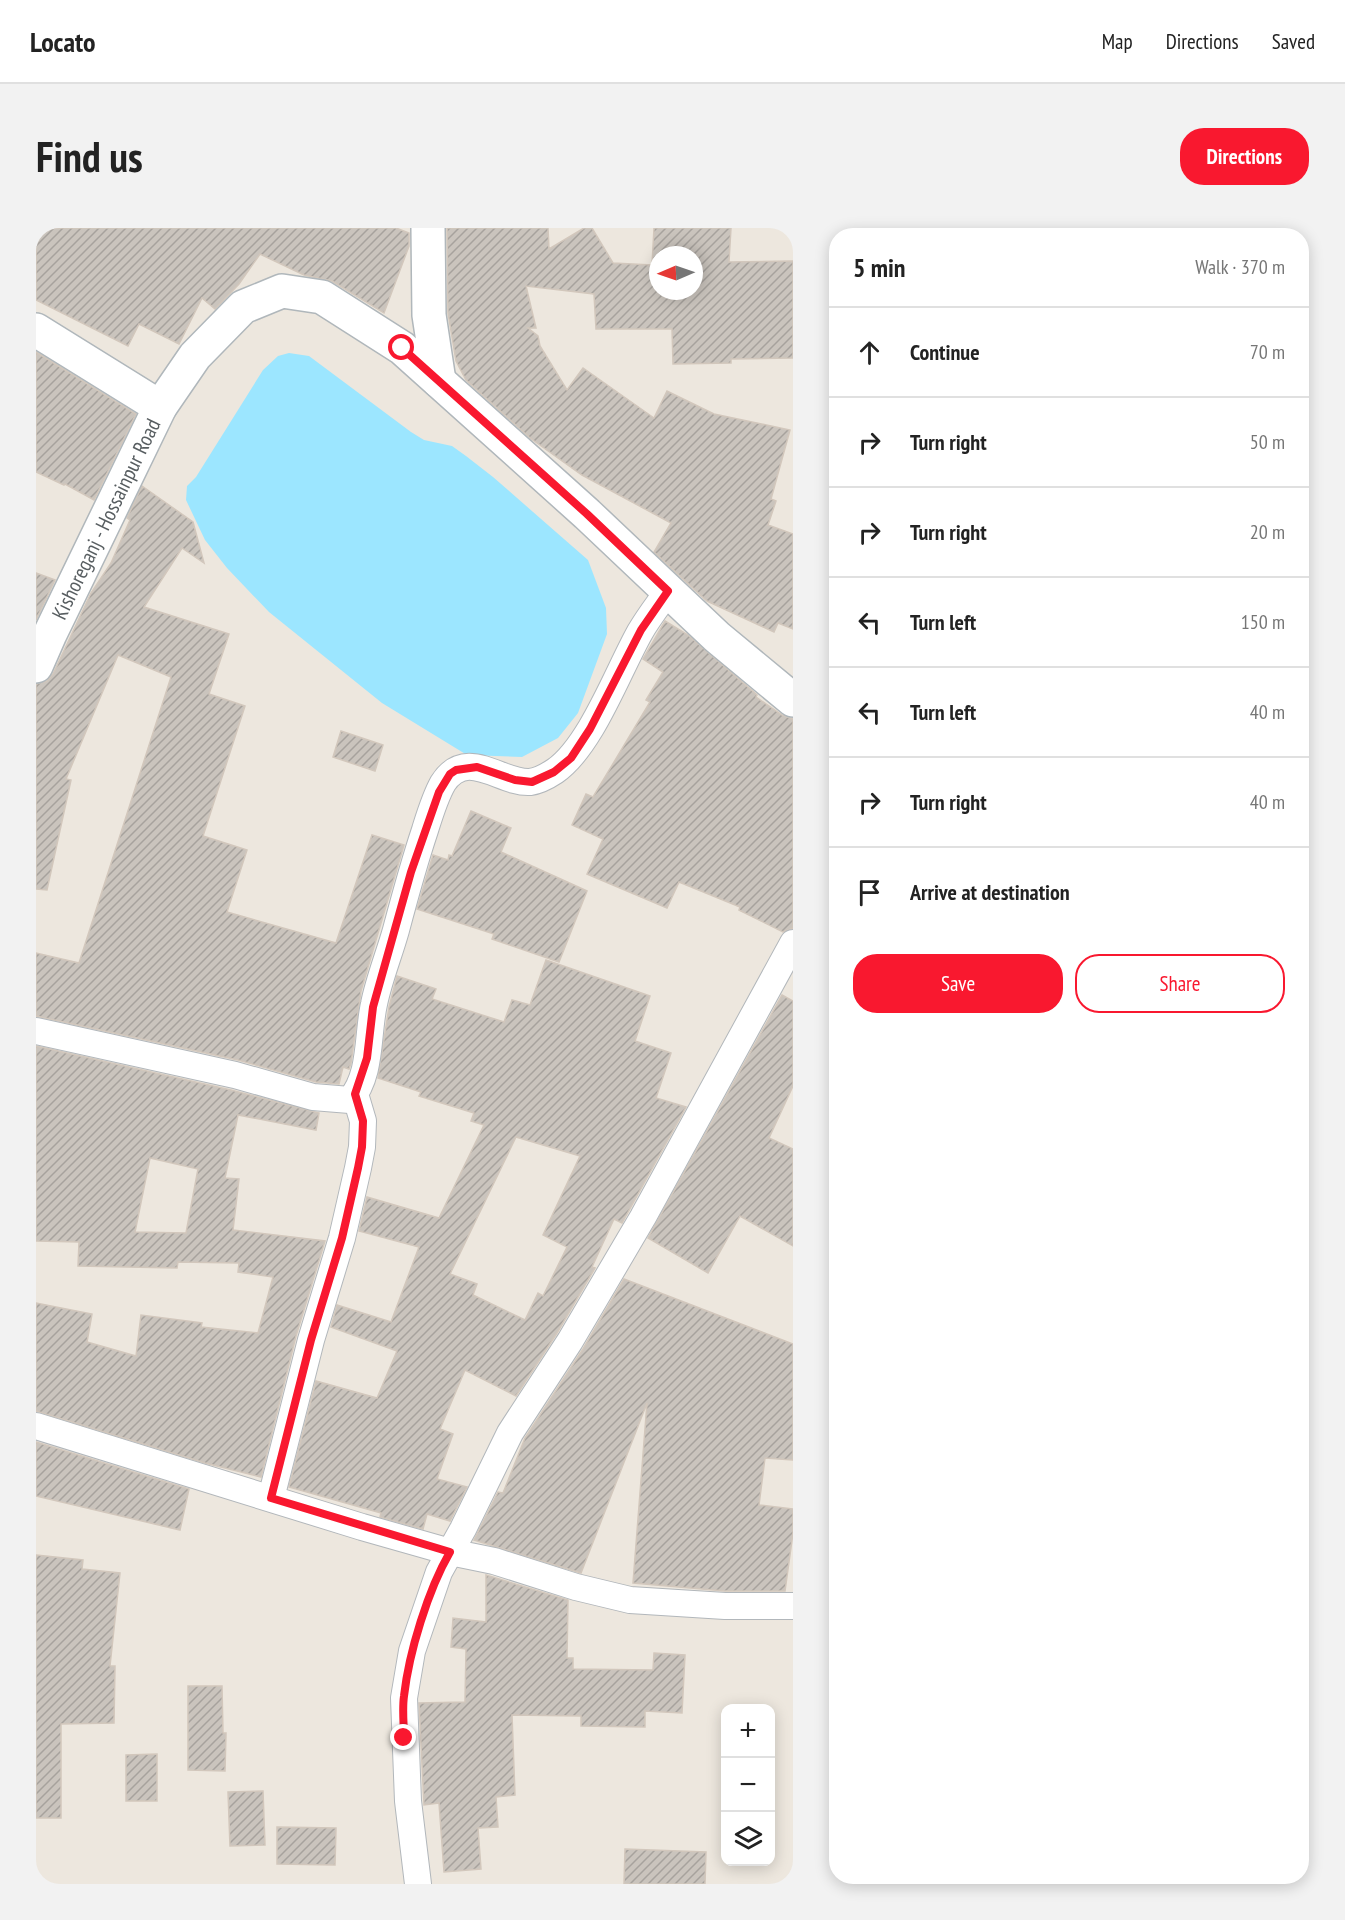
<!DOCTYPE html>
<meta charset="utf-8">
<style>
:root{--surface:#fff;--page:#f2f2f2;--text:#222;--muted:#767676;--line:#e0e0e0;--accent:#f9182f}
body{margin:0;font-family:"PT Sans Narrow",sans-serif;background:var(--page);color:var(--text)}
.controls{position:absolute;right:18px;bottom:18px;display:grid;overflow:hidden;border-radius:12px;box-shadow:0 3px 15px #0003}
.controls button{width:54px;height:54px;display:grid;place-items:center;padding:0;border:0;border-bottom:2px solid var(--line);background:var(--surface);color:var(--text);font:30px sans-serif}
.compass{position:absolute;left:613px;top:18px;width:54px;height:54px;border-radius:50%;background:var(--surface);box-shadow:0 3px 15px #0003;rotate:268deg}
.stop{position:absolute;width:18px;height:18px;margin:-14px;border:4px solid #f9182f;border-radius:50%;background:#fff}
.stop.end{background:#f9182f;border-color:#fff;box-shadow:0 2px 6px #0008}
.list{margin:0;padding:0;list-style:none}
h2{display:flex;justify-content:space-between;align-items:center;height:78px;margin:0;padding:0 24px;font-size:26px}
h2 small{font-size:20px;font-weight:400;color:var(--muted)}
.list li{display:grid;grid-template-columns:39px 1fr auto;gap:18px;align-items:center;box-sizing:border-box;height:90px;padding:0 24px;border-top:2px solid var(--line)}
.list b{display:block;font-size:22px;white-space:nowrap}
.list em{font-size:20px;font-style:normal;color:var(--muted)}
.actions{display:flex;gap:12px;padding:18px 24px}
.actions a{flex:1;padding:14px 0;border:2px solid var(--accent);border-radius:24px;text-align:center;font-size:21px;color:var(--accent)}
.actions .main{background:var(--accent);color:#fff}
.icon{flex:none;width:33px;height:33px;fill:none;stroke:currentColor;stroke-width:2;stroke-linecap:round;stroke-linejoin:round}
.map{position:relative;flex:none;width:757px;height:1656px;overflow:hidden;border-radius:24px}
header{display:flex;align-items:center;gap:36px;box-sizing:border-box;height:84px;padding:0 30px;background:var(--surface);border-bottom:2px solid var(--line)}
header strong{font-size:28px}
nav{display:flex;gap:33px;margin-inline-start:auto;font-size:21px}
.intro{display:flex;align-items:center;justify-content:space-between;box-sizing:border-box;height:144px;padding:0 36px}
h1{margin:0;font-size:42px}
.button{padding:15px 27px;border-radius:24px;background:var(--accent);color:#fff;font-size:21px;font-weight:700}
main{display:flex;gap:36px;padding:0 36px}
aside{flex:1;background:var(--surface);border-radius:24px;box-shadow:0 3px 15px #0003}
.map>svg:first-child{display:block}
</style>
<header>
<strong>Locato</strong>
<nav><a>Map</a><a>Directions</a><a>Saved</a></nav>
</header>
<div class="intro"><h1>Find us</h1><a class="button">Directions</a></div>
<main>
<div class="map">
<svg width="757" height="1656" viewBox="0 0 757 1656">
<defs>
<pattern id="building-hatch" width="6" height="6" patternUnits="userSpaceOnUse" patternTransform="scale(1.5)"><rect width="6" height="6" fill="#cac4bd"/><path d="M-1 1l2-2M0 6l6-6M5 7l2-2" fill="none" stroke="#a7a29d"/></pattern>
</defs>
<rect width="100%" height="100%" fill="#ede7de"/>
<polygon fill="#9ce6ff" points="253,125 273,128 375,204 388,212 416,218 430,228 457,249 552,332 570,380 571,406 542,485 522,510 486,529 431,527 346,475 233,384 191,340 169,312 150,272 151,258 160,249 227,142 242,128"/>
<g fill="url(#building-hatch)" stroke="#d2c7bc" stroke-width="1.5" fill-rule="evenodd">
<polygon points="0,0 360,0 373,5 373,18 348,85 296,53 268,47 224,26 203,56 179,81 166,70 143,116 103,96 92,118 0,72"/>
<path d="M411,0h101l1,21 35,-21h8l21,35 39,2 2,-37h77l-2,34 64,-1v97l-62,1v4l-58,1 -1,-35h-76l-2,-35 -68,-8 10,42h-8l10,8 2,10 27,44 16,-22 71,50 13,-27 47,23 76,16 -19,69 5,2 -8,24 25,9v95l-15,-6 -4,9 -67,-31 -53,-49 17,-29 -89,-48 -52,-37 -64,-58 -10,-19 -8,-48zM622,27h36v36h-36z"/>
<polygon points="0,124 100,186 58,272 29,256 28,257 0,244"/>
<polygon points="106,258 157,294 168,335 146,320 108,379 193,406 173,466 209,478 167,608 211,622 191,684 300,715 336,607 368,617 325,763 315,835 313,841 307,839 303,856 280,854 202,832 0,788 0,725 43,735 135,449 82,427 30,551 35,552 11,662 0,661 0,456 11,453 17,446 55,365 75,335 94,292 91,290"/>
<polygon points="0,345 19,352 0,392"/>
<polygon points="629,393 652,407 721,467 720,469 746,487 757,491 757,700 747,704 703,682 704,679 643,654 631,680 551,646 567,611 536,597 550,566 557,569 614,474 610,472 627,444 607,431"/>
<polygon points="305,503 347,517 339,543 297,529"/>
<polygon points="435,583 475,600 465,624 551,663 523,734 456,711 458,706 381,681 397,627 412,632 413,627 416,628"/>
<path d="M510,732l104,36 -15,45 36,12 -15,45 30,9 -64,116 -8,-4 -22,48 3,1 -38,65 -41,63 -51,-26 -25,59 13,5 -16,45 30,8 -17,34 -23,-7 -4,15 -43,-12 1,-4 -92,-26 27,-106 61,17 20,-47 -66,-24 6,-22 54,17 28,-75 -60,-16 8,-34 72,21 45,-93 -13,-4 3,-8 -55,-17 2,-4 -43,-14 11,-71 8,-31 39,13 -4,10 72,23 8,-22 18,5zM480,909l64,19 -37,79 24,12 -24,49 -5,-3 -13,27 -52,-25 4,-11 -27,-10z"/>
<polygon points="746,767 757,773 757,858 733,910 757,921 757,1018 704,988 672,1045 612,1010"/>
<path d="M0,818l195,44 88,23 -3,17 -78,-15 -13,63 14,1 -6,51 92,11 -29,95 -35,141 -56,-14 -169,-52v-108l56,11 -5,28 49,14 5,-41 61,8 -1,4 57,6 15,-56 -35,-5 1,-9 -61,-1 -1,6 -99,-2 1,-24 -43,-1zM114,930l48,11 -12,64 -51,-1z"/>
<polygon points="588,1051 757,1116 757,1232 729,1230 723,1277 757,1281 757,1305 749,1363 689,1363 597,1355 611,1175 545,1345 438,1312 462,1264 467,1265 489,1210 547,1121"/>
<polygon points="0,1214 153,1261 144,1302 0,1268"/>
<polygon points="0,1327 47,1332 46,1341 84,1345 74,1438 79,1438 78,1495 25,1496 25,1590 0,1590"/>
<polygon points="450,1347 532,1372 531,1430 537,1430 537,1441 617,1442 618,1425 649,1427 646,1485 609,1483 609,1499 545,1498 545,1488 476,1487 479,1567 460,1569 462,1599 442,1600 445,1641 408,1644 403,1575 388,1577 383,1475 429,1474 430,1421 415,1419 417,1390 450,1394"/>
<polygon points="152,1458 186,1458 187,1505 190,1505 189,1543 152,1542"/>
<polygon points="121,1526 121,1573 90,1573 90,1527"/>
<polygon points="227,1563 229,1617 194,1618 192,1564"/>
<polygon points="241,1599 300,1600 299,1637 241,1636"/>
<polygon points="589,1621 670,1624 669,1656 588,1656"/>
</g>
<g fill="none" stroke-linecap="round" stroke-linejoin="round">
<g stroke="#b2b7bb" stroke-width="28">
<g id="street">
<path d="M0,803l199,44 78,22 37,3c22,-25 17,-65 24,-96 5,-25 15,-49 22,-74 9,-34 18,-67 29,-100 5,-16 10,-33 18,-47 24,-37 58,1 87,-1 8,-1 19,-7 25,-11 36,-25 63,-100 85,-139 8,-14 19,-28 28,-41"/>
<polyline points="0,1198 326,1299 414,1324 458,1333 540,1359 594,1372 689,1378 757,1378"/>
<polyline points="235,1270 275,1112 306,1010 322,940 326,919 327,893 319,866"/>
<polyline points="382,1656 372,1573 368,1470 376,1423 403,1344 427,1301 474,1205 534,1113 607,989 757,715"/>
</g>
</g>
<g stroke="#b0b7bb" stroke-width="36">
<g id="secondary">
<polyline points="392,0 393,87 403,153"/>
<polyline points="0,102 124,179"/>
<polyline points="0,438 14,406 124,179 159,128 207,79 246,63 286,69 366,120 551,286 681,409 757,472"/>
</g>
</g>
<use href="#street" stroke="#fff" stroke-width="26"/>
<use href="#secondary" stroke="#fff" stroke-width="33"/>
</g>
<g fill="none" stroke-linecap="round" stroke-linejoin="round">
<path stroke="#f9182f" stroke-width="8" d="M366,120l185,166 81,77 -27,39 -51,99 -19,29 -17,14 -22,10 -17,-2 -38,-13 -21,3 -6,4 -11,18 -28,80 -38,135 -6,51 -12,36 8,27 -1,26 -4,21 -16,70 -31,102 -40,158 179,54c-22,38 -41,100 -46,144 -2,14 0,29 0,42"/>
</g>
<g text-anchor="middle" dominant-baseline="central" stroke-width="5" stroke-linejoin="round" paint-order="stroke">
<g font-size="21" fill="#585e61" stroke="#fff">
<text transform="translate(70 291) rotate(-64)">Kishoreganj - Hossainpur Road</text>
</g>
</g>
</svg>
<div class="controls">
<button>+</button>
<button>−</button>
<button><svg class="icon" aria-label="layers" viewBox="0 0 24 24"><path d="M12 4l9 5-9 5-9-5zM3 14l9 5 9-5"/></svg></button>
</div>
<svg class="compass" viewBox="-18 -18 36 36"><path d="M0-13l5 13h-10z" fill="#e53935"/><path d="M0 13l5-13h-10z" fill="#767676"/></svg>
<div class="stop" style="left:366px;top:120px"></div>
<div class="stop end" style="left:368px;top:1510px"></div>
</div>
<aside>
<h2>5 min<small>Walk · 370 m</small></h2>
<ul class="list">
<li><svg class="icon" aria-label="ahead" viewBox="0 0 24 24"><path d="M12 20V5M6 11l6-6 6 6"/></svg><div><b>Continue</b></div><em>70 m</em></li>
<li><svg class="icon" aria-label="right" viewBox="0 0 24 24"><path d="M7 20v-9h11M14 6l5 5-5 5"/></svg><div><b>Turn right</b></div><em>50 m</em></li>
<li><svg class="icon" aria-label="right" viewBox="0 0 24 24"><path d="M7 20v-9h11M14 6l5 5-5 5"/></svg><div><b>Turn right</b></div><em>20 m</em></li>
<li><svg class="icon" aria-label="left" viewBox="0 0 24 24"><path d="M17 20v-9H6M10 6l-5 5 5 5"/></svg><div><b>Turn left</b></div><em>150 m</em></li>
<li><svg class="icon" aria-label="left" viewBox="0 0 24 24"><path d="M17 20v-9H6M10 6l-5 5 5 5"/></svg><div><b>Turn left</b></div><em>40 m</em></li>
<li><svg class="icon" aria-label="right" viewBox="0 0 24 24"><path d="M7 20v-9h11M14 6l5 5-5 5"/></svg><div><b>Turn right</b></div><em>40 m</em></li>
<li><svg class="icon" aria-label="arrive" viewBox="0 0 24 24"><path d="M6 21V4h12l-3 4 3 4H6"/></svg><div><b>Arrive at destination</b></div></li>
</ul>
<div class="actions"><a class="main">Save</a><a>Share</a></div>
</aside>
</main>
